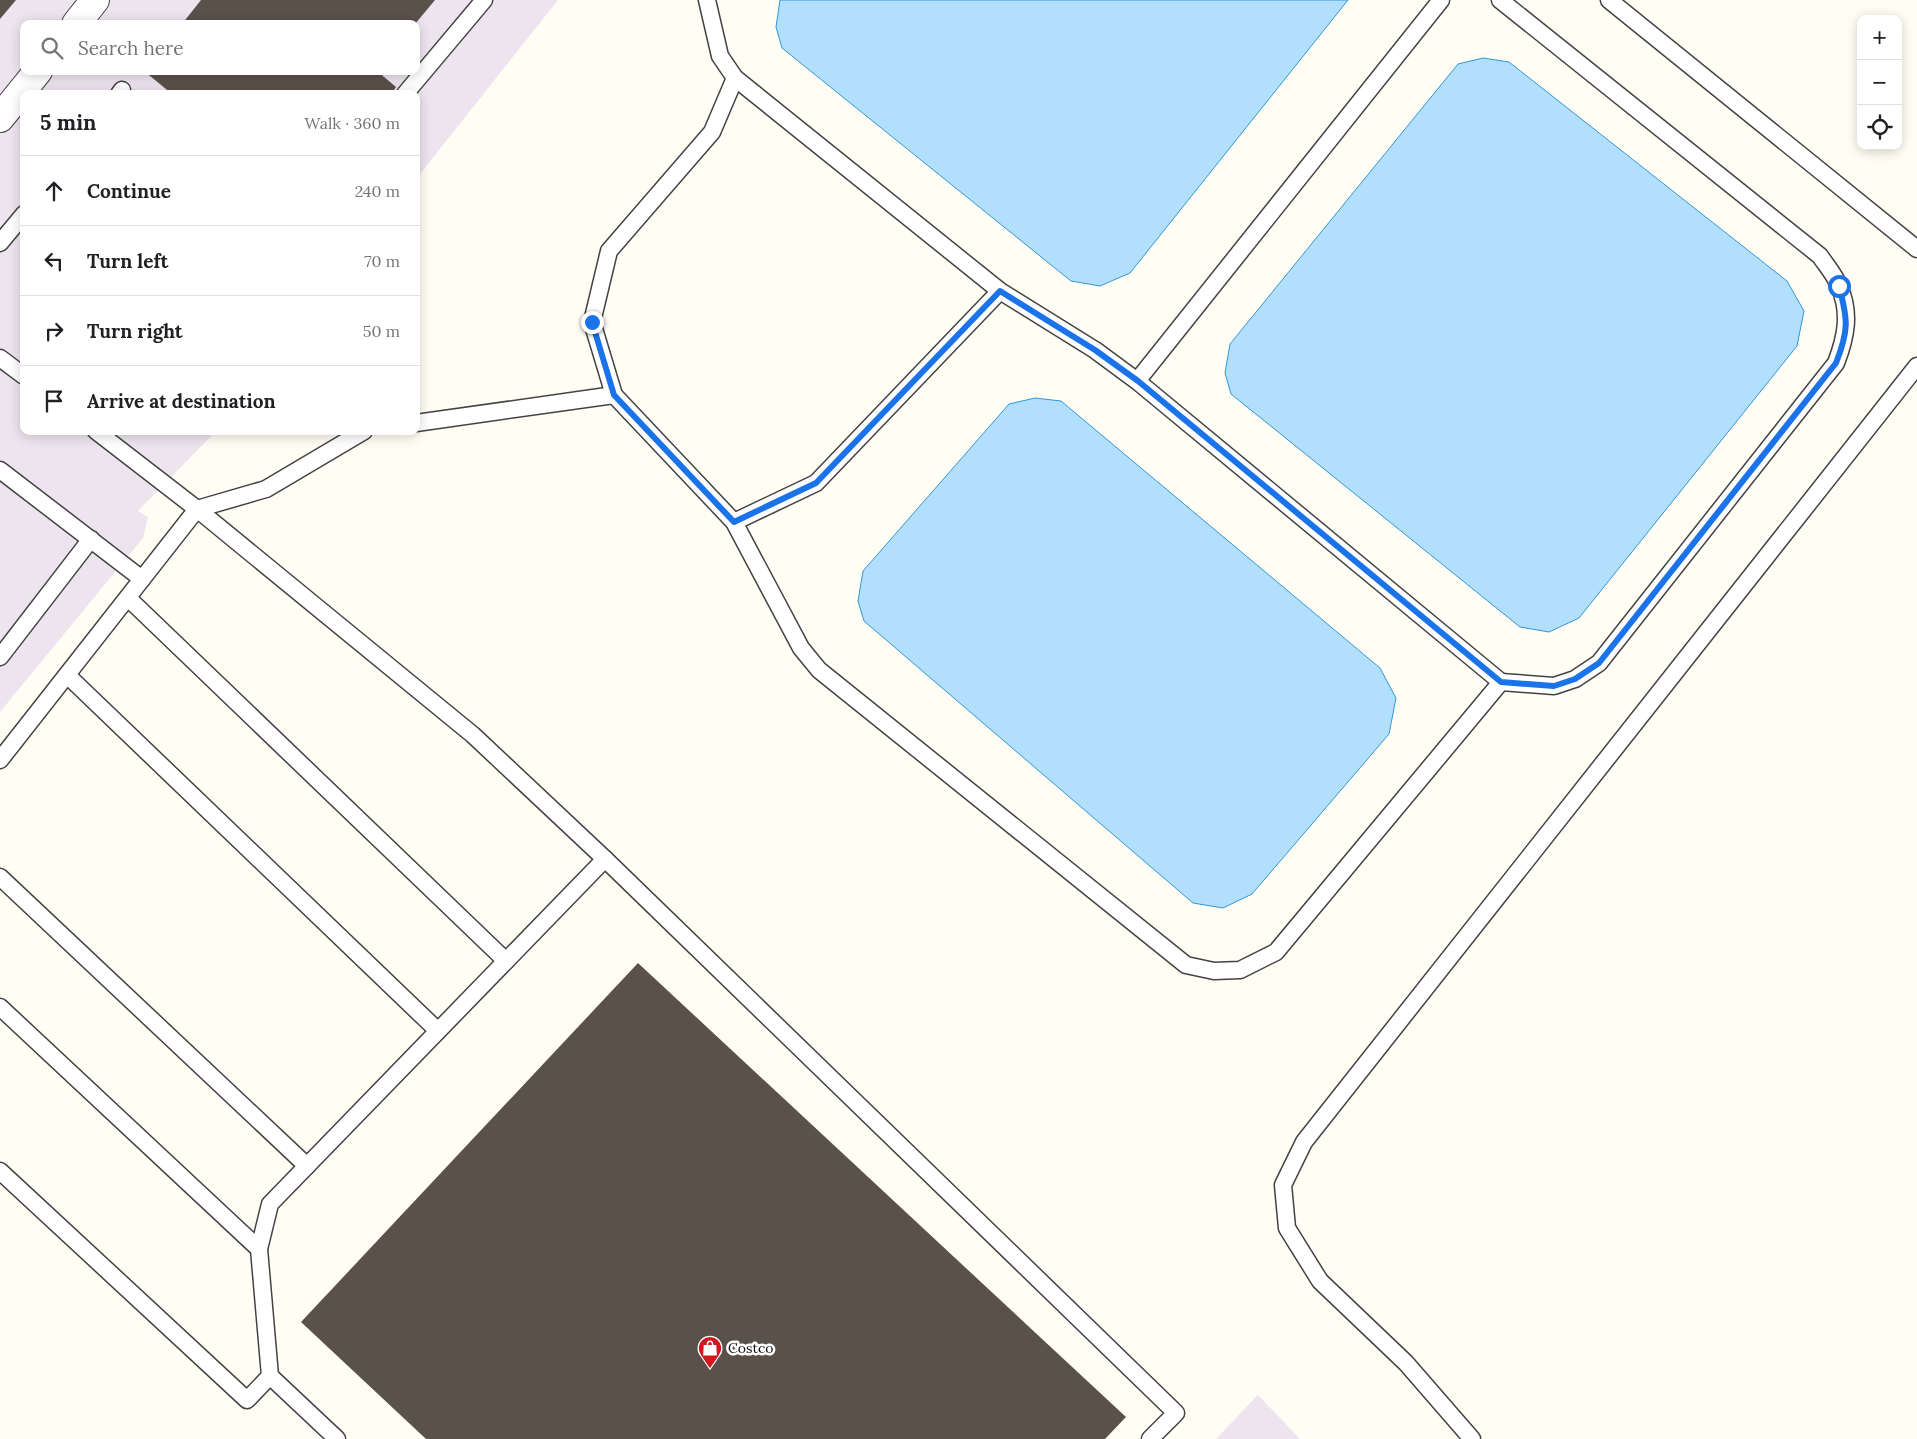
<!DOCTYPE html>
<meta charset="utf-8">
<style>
:root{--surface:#fff;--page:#f2f2f2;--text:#202124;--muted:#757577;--line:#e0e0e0}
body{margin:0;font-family:Lora,serif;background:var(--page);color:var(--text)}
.controls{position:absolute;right:15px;top:15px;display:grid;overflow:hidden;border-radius:10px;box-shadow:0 2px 12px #0003}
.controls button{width:45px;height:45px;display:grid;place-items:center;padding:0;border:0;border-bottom:1px solid var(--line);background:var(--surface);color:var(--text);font:25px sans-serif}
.stop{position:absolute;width:15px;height:15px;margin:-11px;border:4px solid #1a73e8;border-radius:50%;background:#fff}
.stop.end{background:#1a73e8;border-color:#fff;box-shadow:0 1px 5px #0008}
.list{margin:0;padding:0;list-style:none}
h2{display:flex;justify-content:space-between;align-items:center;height:65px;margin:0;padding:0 20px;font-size:21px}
h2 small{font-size:16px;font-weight:400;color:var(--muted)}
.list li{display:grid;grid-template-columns:32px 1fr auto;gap:15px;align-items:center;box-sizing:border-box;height:70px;padding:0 20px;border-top:1px solid var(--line)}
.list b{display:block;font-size:19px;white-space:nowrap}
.list em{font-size:16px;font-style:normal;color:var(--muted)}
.icon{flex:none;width:28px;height:28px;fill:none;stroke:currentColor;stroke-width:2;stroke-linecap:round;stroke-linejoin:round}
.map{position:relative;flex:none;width:1917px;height:1439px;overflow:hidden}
.search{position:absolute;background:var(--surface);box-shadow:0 2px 12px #0003;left:20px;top:20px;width:400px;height:55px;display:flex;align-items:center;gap:12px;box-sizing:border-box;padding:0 18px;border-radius:10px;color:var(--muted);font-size:19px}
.panel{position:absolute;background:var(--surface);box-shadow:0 2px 12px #0003;left:20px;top:90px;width:400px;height:345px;border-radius:10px}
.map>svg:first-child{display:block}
</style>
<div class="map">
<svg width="1917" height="1439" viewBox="0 0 1917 1439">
<rect width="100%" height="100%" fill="#fffdf4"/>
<g fill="#eee4ef" fill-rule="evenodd">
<path d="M0,0h558l-142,179v-85h-392v337h192l-78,80 10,6 -5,21 -143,174zM24,24h392v47h-392z"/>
<polygon points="1258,1395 1300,1439 1216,1439 1251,1402"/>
</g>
<g fill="#b2e0fc" stroke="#3296db">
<polygon points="780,0 1348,0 1130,273 1100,286 1071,281 782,48 776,27"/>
<polygon points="1483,58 1509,62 1787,281 1804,311 1797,346 1579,618 1549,632 1520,627 1231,394 1225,373 1230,344 1458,64"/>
<polygon points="1035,398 1061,401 1380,668 1396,698 1389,734 1252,894 1223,908 1193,903 864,621 858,601 863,571 1009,404"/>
</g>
<g fill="#5a514b">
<polygon points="0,0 16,0 0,19"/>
<polygon points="201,0 435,0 415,24 182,24"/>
<polygon points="144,71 377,71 396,87 391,94 172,94"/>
<polygon points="638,963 1126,1417 1105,1439 426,1439 301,1322"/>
</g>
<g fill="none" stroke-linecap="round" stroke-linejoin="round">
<g stroke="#434343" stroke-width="19">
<g id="service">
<polyline points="707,0 720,56 735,78"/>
<path d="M1500,0l320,256c6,9 15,19 19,30 12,27 7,51 -3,77l-237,300 -24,16 -21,7 -53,-4"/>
<polyline points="1609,0 1917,249"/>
<polygon points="735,78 1000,291 1095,350 1137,381 1501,682 1276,952 1240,970 1214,971 1186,965 819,670 801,648 734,522 614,395 592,322 609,251 712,132"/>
<polyline points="119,94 122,90"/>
<polyline points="405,94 484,0"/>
<polyline points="0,243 24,214"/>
<polyline points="0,358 24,376"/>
<polyline points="1137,381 1441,0"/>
<polyline points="416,423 614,395"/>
<polyline points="96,431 197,509 473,735 605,859 1176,1413 1150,1439"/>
<polyline points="0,470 142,579"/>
<polyline points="734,522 816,483 1000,291"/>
<polyline points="128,598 506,961"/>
<polyline points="0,657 91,539"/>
<polyline points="67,675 438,1031"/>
<polyline points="0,760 197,509 266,489 364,431"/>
<polyline points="0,877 307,1166"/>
<polyline points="0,1007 259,1249 270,1376 337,1439"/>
<polyline points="0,1171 247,1400 270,1376"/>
<polyline points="259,1249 270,1204 605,859"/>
<polyline points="1472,1439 1406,1363 1320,1281 1287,1228 1283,1185 1304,1142 1917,366"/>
</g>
</g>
<g stroke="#434343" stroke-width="30">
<g id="minor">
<polyline points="76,24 95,0"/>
<polyline points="0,118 38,71"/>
</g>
</g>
<use href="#service" stroke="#fff" stroke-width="16"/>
<use href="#minor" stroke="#fff" stroke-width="28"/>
</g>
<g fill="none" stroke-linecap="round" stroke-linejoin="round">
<path stroke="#1a73e8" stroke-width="6" d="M592,322l22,73 120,127 82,-39 184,-192 95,59 43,31 363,301 53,4 21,-7 24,-16 237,-300c13,-33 12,-43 3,-77"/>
</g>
<defs>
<g id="shop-pin" transform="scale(1.25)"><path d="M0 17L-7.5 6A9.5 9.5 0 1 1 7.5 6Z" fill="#d0181f" stroke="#fff"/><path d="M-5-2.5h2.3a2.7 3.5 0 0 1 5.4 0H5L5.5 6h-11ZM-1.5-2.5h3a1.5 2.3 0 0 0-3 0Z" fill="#fff"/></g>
</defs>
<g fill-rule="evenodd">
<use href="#shop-pin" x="710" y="1348"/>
</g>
<g text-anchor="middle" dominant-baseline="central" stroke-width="5" stroke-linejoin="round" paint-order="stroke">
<g font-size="14" fill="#101010" stroke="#fff" text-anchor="start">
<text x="728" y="1348">Costco</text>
</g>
</g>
</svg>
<div class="controls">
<button>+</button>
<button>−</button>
<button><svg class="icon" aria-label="locate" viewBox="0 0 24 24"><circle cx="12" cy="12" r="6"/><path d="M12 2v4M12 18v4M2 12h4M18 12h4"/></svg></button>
</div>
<div class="stop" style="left:1839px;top:286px"></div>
<div class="stop end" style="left:592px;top:322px"></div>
<div class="search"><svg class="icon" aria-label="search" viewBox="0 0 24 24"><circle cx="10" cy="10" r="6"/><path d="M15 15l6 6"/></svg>Search here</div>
<section class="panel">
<h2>5 min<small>Walk · 360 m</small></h2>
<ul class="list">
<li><svg class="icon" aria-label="ahead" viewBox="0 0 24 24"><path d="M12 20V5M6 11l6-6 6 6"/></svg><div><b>Continue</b></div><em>240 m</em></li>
<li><svg class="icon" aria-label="left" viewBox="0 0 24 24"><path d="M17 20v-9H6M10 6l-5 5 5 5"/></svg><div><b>Turn left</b></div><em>70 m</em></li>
<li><svg class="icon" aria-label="right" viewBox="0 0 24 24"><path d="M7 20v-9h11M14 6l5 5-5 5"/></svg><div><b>Turn right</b></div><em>50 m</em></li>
<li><svg class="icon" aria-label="arrive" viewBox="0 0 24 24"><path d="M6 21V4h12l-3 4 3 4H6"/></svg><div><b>Arrive at destination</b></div></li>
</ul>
</section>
</div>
